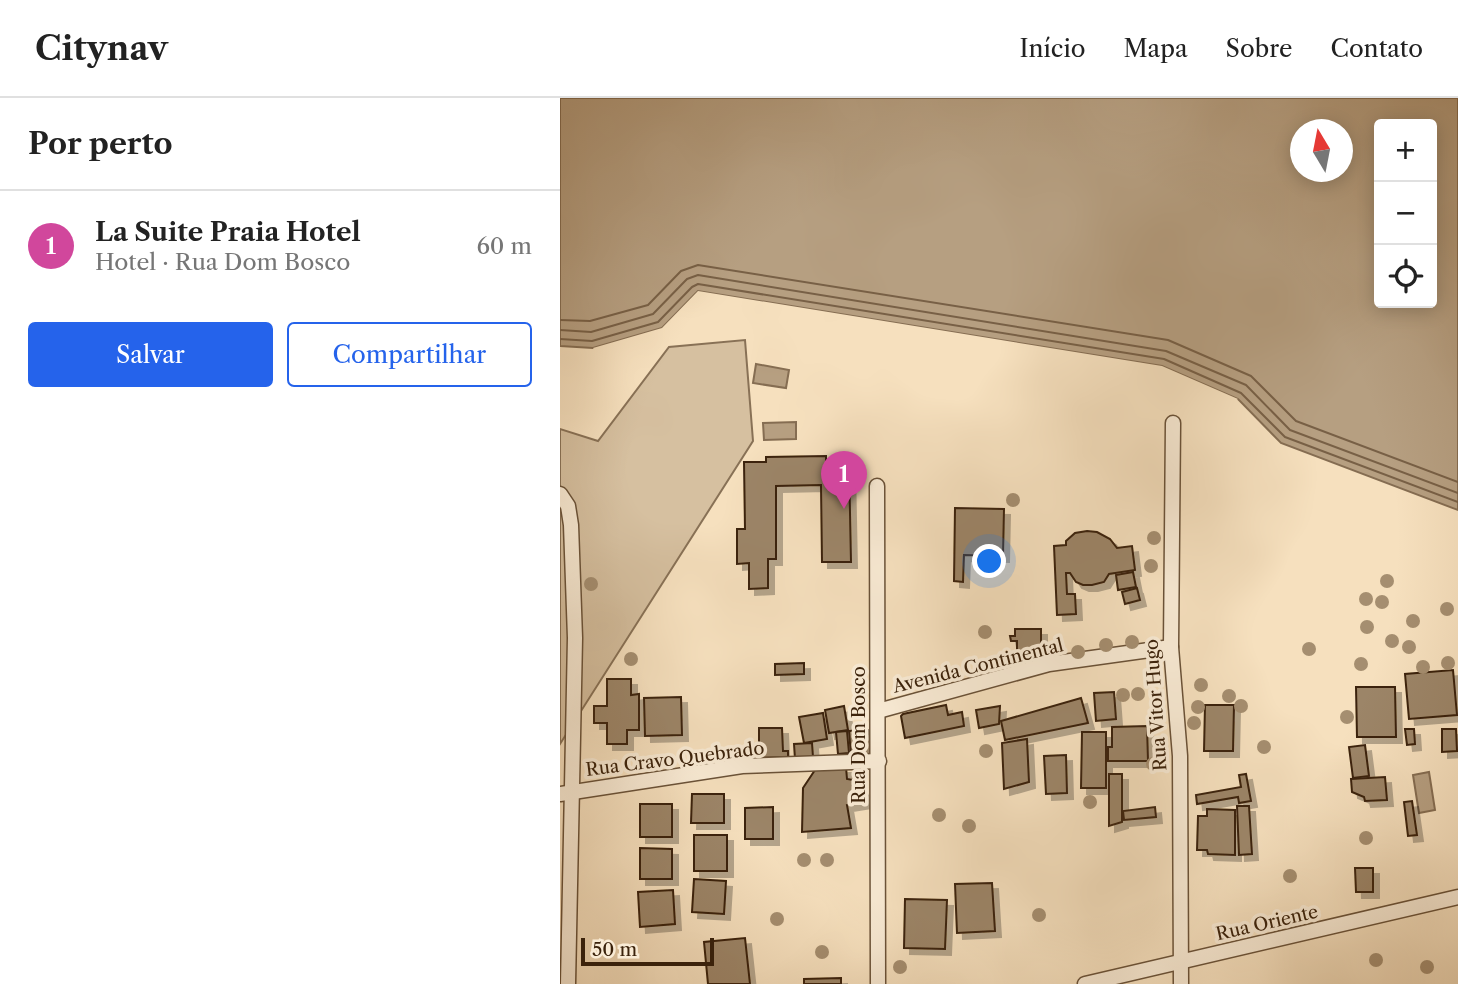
<!DOCTYPE html>
<html lang="pt">
<meta charset="utf-8">
<style>
:root{--surface:#fff;--page:#f6f6f6;--text:#222;--muted:#767676;--line:#e0e0e0;--accent:#2563eb}
body{margin:0;font-family:"Libre Caslon Text",serif;background:var(--page);color:var(--text)}
.controls{position:absolute;right:21px;top:21px;display:grid;overflow:hidden;border-radius:7px;box-shadow:0 4px 18px #0003}
.controls button{width:63px;height:63px;display:grid;place-items:center;padding:0;border:0;border-bottom:2px solid var(--line);background:var(--surface);color:var(--text);font:35px sans-serif}
.compass{position:absolute;left:730px;top:21px;width:63px;height:63px;border-radius:50%;background:var(--surface);box-shadow:0 4px 18px #0003;rotate:350deg}
.scale{position:absolute;left:21px;bottom:18px;width:133px;box-sizing:border-box;padding-left:7px;border:4px solid #3b220b;border-top:0;font-size:19px;line-height:24px;white-space:nowrap;color:#3b220b;-webkit-text-stroke:5px #f9ebd5;paint-order:stroke}
.you{position:absolute;left:430px;top:464px;width:24px;height:24px;margin:-18px;border:5px solid #fff;border-radius:50%;background:#1a73e8;box-shadow:0 0 0 10px #1a73e833}
.badge{display:grid;place-items:center;width:46px;height:46px;border-radius:50%;background:var(--accent);color:#fff;font-size:23px;font-weight:700}
.pin{position:absolute;translate:-50% -58px;filter:drop-shadow(0 2px 4px #0008)}
.pin::after{content:'';position:absolute;top:37px;width:24px;height:21px;background:inherit;clip-path:polygon(0 0,100% 0,50% 100%)}
.list{margin:0;padding:0;list-style:none}
h2{display:flex;justify-content:space-between;align-items:center;height:91px;margin:0;padding:0 28px;font-size:30px}
h2 small{font-size:23px;font-weight:400;color:var(--muted)}
.list li{display:grid;grid-template-columns:46px 1fr auto;gap:21px;align-items:center;box-sizing:border-box;height:112px;padding:0 28px;border-top:2px solid var(--line)}
.list b{display:block;font-size:26px;white-space:nowrap}
.list p{margin:0;font-size:23px;white-space:nowrap;color:var(--muted)}
.list em{font-size:23px;font-style:normal;color:var(--muted)}
.actions{display:flex;gap:14px;padding:21px 28px}
.actions a{flex:1;padding:16px 0;border:2px solid var(--accent);border-radius:7px;text-align:center;font-size:24px;color:var(--accent)}
.actions .main{background:var(--accent);color:#fff}
.icon{flex:none;width:38px;height:38px;fill:none;stroke:currentColor;stroke-width:2;stroke-linecap:round;stroke-linejoin:round}
.map{position:relative;flex:none;width:898px;height:886px;overflow:hidden}
header{display:flex;align-items:center;gap:42px;box-sizing:border-box;height:98px;padding:0 35px;background:var(--surface);border-bottom:2px solid var(--line)}
header strong{font-size:33px}
nav{display:flex;gap:38px;margin-inline-start:auto;font-size:24px}
main{display:flex}
aside{flex:1;background:var(--surface)}
.map>svg:first-child{display:block}
</style>
<header>
<strong>Citynav</strong>
<nav><a>Início</a><a>Mapa</a><a>Sobre</a><a>Contato</a></nav>
</header>
<main>
<aside>
<h2>Por perto<small></small></h2>
<ul class="list">
<li><span class="badge" style="background:#d1479c">1</span><div><b>La Suite Praia Hotel</b><p>Hotel · Rua Dom Bosco</p></div><em>60 m</em></li>
</ul>
<div class="actions"><a class="main">Salvar</a><a>Compartilhar</a></div>
</aside>
<div class="map">
<svg width="898" height="886" viewBox="0 0 898 886">
<defs>
<filter id="shadow"><feDropShadow dx="6" dy="6" stdDeviation="0" flood-color="#0004"/></filter>
</defs>
<rect width="100%" height="100%" fill="#f6e0be"/>
<filter id="stains"><feTurbulence type="fractalNoise" baseFrequency=".00286" numOctaves="4"/><feColorMatrix values="0 0 0 0 .2 0 0 0 0 .09 0 0 0 0 .02 0 0 0 .5 -.17"/></filter>
<radialGradient id="worn" r=".72"><stop offset=".6" stop-color="#630" stop-opacity="0"/><stop offset="1" stop-color="#630" stop-opacity=".3"/></radialGradient>
<polygon fill="#d6c0a0" stroke="#887156" stroke-width="2" points="185,242 193,343 0,646 0,331 38,343 109,249"/>
<g fill="#b69f81" stroke="#856d52" stroke-width="2" fill-rule="evenodd">
<path d="M0,0h898v412l-177,-67 -43,-44 -76,-33 -464,-75 -36,37 -69,20 -33,-2zM819,26h53v179h-53zM740,32h42v42h-42z"/>
<polygon points="196,266 229,272 226,290 193,285"/>
<polygon points="236,324 236,341 204,342 203,325"/>
<polygon points="869,674 875,712 859,715 853,677"/>
</g>
<polygon fill="#f6e0be" points="138,193 602,268 678,301 675,303 601,271 139,197 104,233 35,253 33,250 102,230"/>
<g fill="none" stroke-linecap="round" stroke-linejoin="round">
<g stroke="#786046" stroke-width="2">
<polyline points="0,222 30,223 88,207 121,173 138,167 608,242 691,278 736,323 898,384"/>
<polyline points="0,232 31,234 93,216 127,181 138,177 606,253 686,287 730,332 898,395"/>
<polyline points="0,241 32,243 98,224 132,189 138,186 604,261 681,295 725,339 898,404"/>
</g>
</g>
<g fill="#9c8568" stroke="#3b220b" stroke-width="2" filter="url(#shadow)">
<polygon points="266,358 266,365 289,365 291,464 262,464 261,387 216,388 216,461 208,461 208,490 189,491 189,465 177,466 177,431 185,431 184,364 206,364 206,359"/>
<polygon points="395,410 444,411 443,458 404,457 403,484 394,483"/>
<polygon points="527,433 537,434 550,441 557,450 572,448 575,472 549,476 544,484 532,487 523,487 516,484 510,475 506,475 507,496 515,496 516,516 497,517 494,448 506,447 506,443 515,435"/>
<polygon points="573,474 576,489 558,492 556,477"/>
<polygon points="577,490 580,502 565,506 562,494"/>
<polygon points="455,531 481,531 481,554 457,554 457,543 451,543 450,538 455,538"/>
<polygon points="244,565 244,576 215,577 215,566"/>
<polygon points="893,572 897,617 849,621 845,576"/>
<polygon points="47,581 71,581 71,597 79,596 79,632 67,632 67,646 47,646 47,625 34,625 34,608 47,608"/>
<polygon points="796,589 835,589 836,639 797,639"/>
<polygon points="554,594 556,621 536,623 534,595"/>
<polygon points="121,599 122,637 85,638 84,600"/>
<polygon points="521,600 528,625 445,642 441,623"/>
<polygon points="386,607 388,617 402,614 404,628 345,640 341,618 343,616"/>
<polygon points="645,607 674,607 673,653 644,653"/>
<polygon points="284,608 288,632 269,635 265,612"/>
<polygon points="440,608 439,626 419,630 416,612"/>
<polygon points="263,615 267,641 244,645 239,619"/>
<polygon points="587,628 588,663 548,663 548,649 552,649 552,629"/>
<polygon points="199,630 222,630 223,653 228,653 228,659 197,660 196,652 199,652"/>
<polygon points="845,631 854,631 855,646 847,647"/>
<polygon points="882,631 896,631 897,653 882,654"/>
<polygon points="309,632 311,656 291,657 289,633"/>
<polygon points="287,633 289,655 278,656 276,634"/>
<polygon points="522,634 546,634 546,690 521,690"/>
<polygon points="467,641 469,684 444,691 442,645"/>
<polygon points="252,645 253,659 235,661 234,646"/>
<polygon points="805,647 809,678 793,680 789,649"/>
<polygon points="506,657 507,695 486,696 484,658"/>
<polygon points="257,669 286,669 287,681 299,683 306,704 287,707 291,730 242,734 243,690"/>
<polygon points="549,676 562,676 562,724 549,728"/>
<polygon points="686,676 691,703 679,705 678,699 637,706 636,697 681,689 679,677"/>
<polygon points="825,679 827,702 805,703 804,699 792,694 791,681"/>
<polygon points="132,696 164,696 164,725 131,725"/>
<polygon points="852,703 857,737 848,738 844,704"/>
<rect x="80" y="706" width="32" height="33"/>
<polygon points="677,708 689,708 692,756 679,757"/>
<polygon points="213,709 213,741 185,741 185,710"/>
<polygon points="595,709 596,719 564,722 563,713"/>
<polygon points="647,711 675,712 675,757 648,756 647,752 637,752 638,718 647,718"/>
<rect x="134" y="737" width="33" height="36"/>
<polygon points="80,750 112,751 112,781 80,781"/>
<polygon points="795,770 813,770 813,794 796,794"/>
<polygon points="134,781 166,783 164,816 132,814"/>
<polygon points="432,785 435,833 397,835 395,786"/>
<polygon points="113,792 115,826 80,829 78,794"/>
<polygon points="345,801 387,802 385,851 344,850"/>
<polygon points="185,840 190,886 148,886 144,844"/>
<polygon points="281,880 281,886 244,886 244,881"/>
</g>
<g fill="none" stroke-linecap="round" stroke-linejoin="round">
<g stroke="#6a5238" stroke-width="17">
<g id="minor">
<polyline points="613,325 611,549 620,658 621,886"/>
<polyline points="317,388 318,886"/>
<polyline points="0,396 8,408 11,427 15,540 8,886"/>
<polyline points="318,613 489,566 611,549"/>
<polyline points="0,696 182,668 319,663"/>
<polyline points="525,886 898,799"/>
</g>
</g>
<use href="#minor" stroke="#f9ebd5" stroke-width="14"/>
</g>
<g fill="#a58e70">
<circle cx="453" cy="402" r="7"/>
<circle cx="594" cy="440" r="7"/>
<circle cx="591" cy="468" r="7"/>
<circle cx="827" cy="483" r="7"/>
<circle cx="31" cy="486" r="7"/>
<circle cx="806" cy="501" r="7"/>
<circle cx="822" cy="504" r="7"/>
<circle cx="887" cy="511" r="7"/>
<circle cx="853" cy="523" r="7"/>
<circle cx="807" cy="529" r="7"/>
<circle cx="425" cy="534" r="7"/>
<circle cx="832" cy="543" r="7"/>
<circle cx="572" cy="544" r="7"/>
<circle cx="546" cy="547" r="7"/>
<circle cx="849" cy="549" r="7"/>
<circle cx="749" cy="551" r="7"/>
<circle cx="518" cy="554" r="7"/>
<circle cx="71" cy="561" r="7"/>
<circle cx="888" cy="565" r="7"/>
<circle cx="801" cy="566" r="7"/>
<circle cx="863" cy="569" r="7"/>
<circle cx="641" cy="587" r="7"/>
<circle cx="578" cy="596" r="7"/>
<circle cx="563" cy="597" r="7"/>
<circle cx="669" cy="598" r="7"/>
<circle cx="681" cy="608" r="7"/>
<circle cx="638" cy="609" r="7"/>
<circle cx="787" cy="619" r="7"/>
<circle cx="634" cy="625" r="7"/>
<circle cx="704" cy="649" r="7"/>
<circle cx="426" cy="653" r="7"/>
<circle cx="593" cy="666" r="7"/>
<circle cx="530" cy="704" r="7"/>
<circle cx="379" cy="717" r="7"/>
<circle cx="409" cy="728" r="7"/>
<circle cx="806" cy="740" r="7"/>
<circle cx="244" cy="762" r="7"/>
<circle cx="267" cy="762" r="7"/>
<circle cx="730" cy="778" r="7"/>
<circle cx="479" cy="817" r="7"/>
<circle cx="217" cy="821" r="7"/>
<circle cx="262" cy="854" r="7"/>
<circle cx="816" cy="862" r="7"/>
<circle cx="340" cy="869" r="7"/>
<circle cx="867" cy="869" r="7"/>
</g>
<g text-anchor="middle" dominant-baseline="central" stroke-width="7" stroke-linejoin="round" paint-order="stroke">
<g font-size="18" fill="#3b220b" stroke="#f9ebd5">
<text transform="translate(418 568) rotate(-14)">Avenida Continental</text>
<text transform="translate(596 607) rotate(-94)">Rua Vitor Hugo</text>
<text transform="translate(299 637) rotate(-90)">Rua Dom Bosco</text>
<text transform="translate(115 661) rotate(-7)">Rua Cravo Quebrado</text>
<text transform="translate(707 825) rotate(-13)">Rua Oriente</text>
</g>
</g>
<rect width="100%" height="100%" filter="url(#stains)"/>
<rect width="100%" height="100%" fill="url(#worn)"/>
</svg>
<div class="controls">
<button>+</button>
<button>−</button>
<button><svg class="icon" aria-label="locate" viewBox="0 0 24 24"><circle cx="12" cy="12" r="6"/><path d="M12 2v4M12 18v4M2 12h4M18 12h4"/></svg></button>
</div>
<svg class="compass" viewBox="-18 -18 36 36"><path d="M0-13l5 13h-10z" fill="#e53935"/><path d="M0 13l5-13h-10z" fill="#767676"/></svg>
<div class="scale">50 m</div>
<div class="you"></div>
<div class="pin badge" style="left:284px;top:411px;background:#d1479c">1</div>
</div>
</main>
